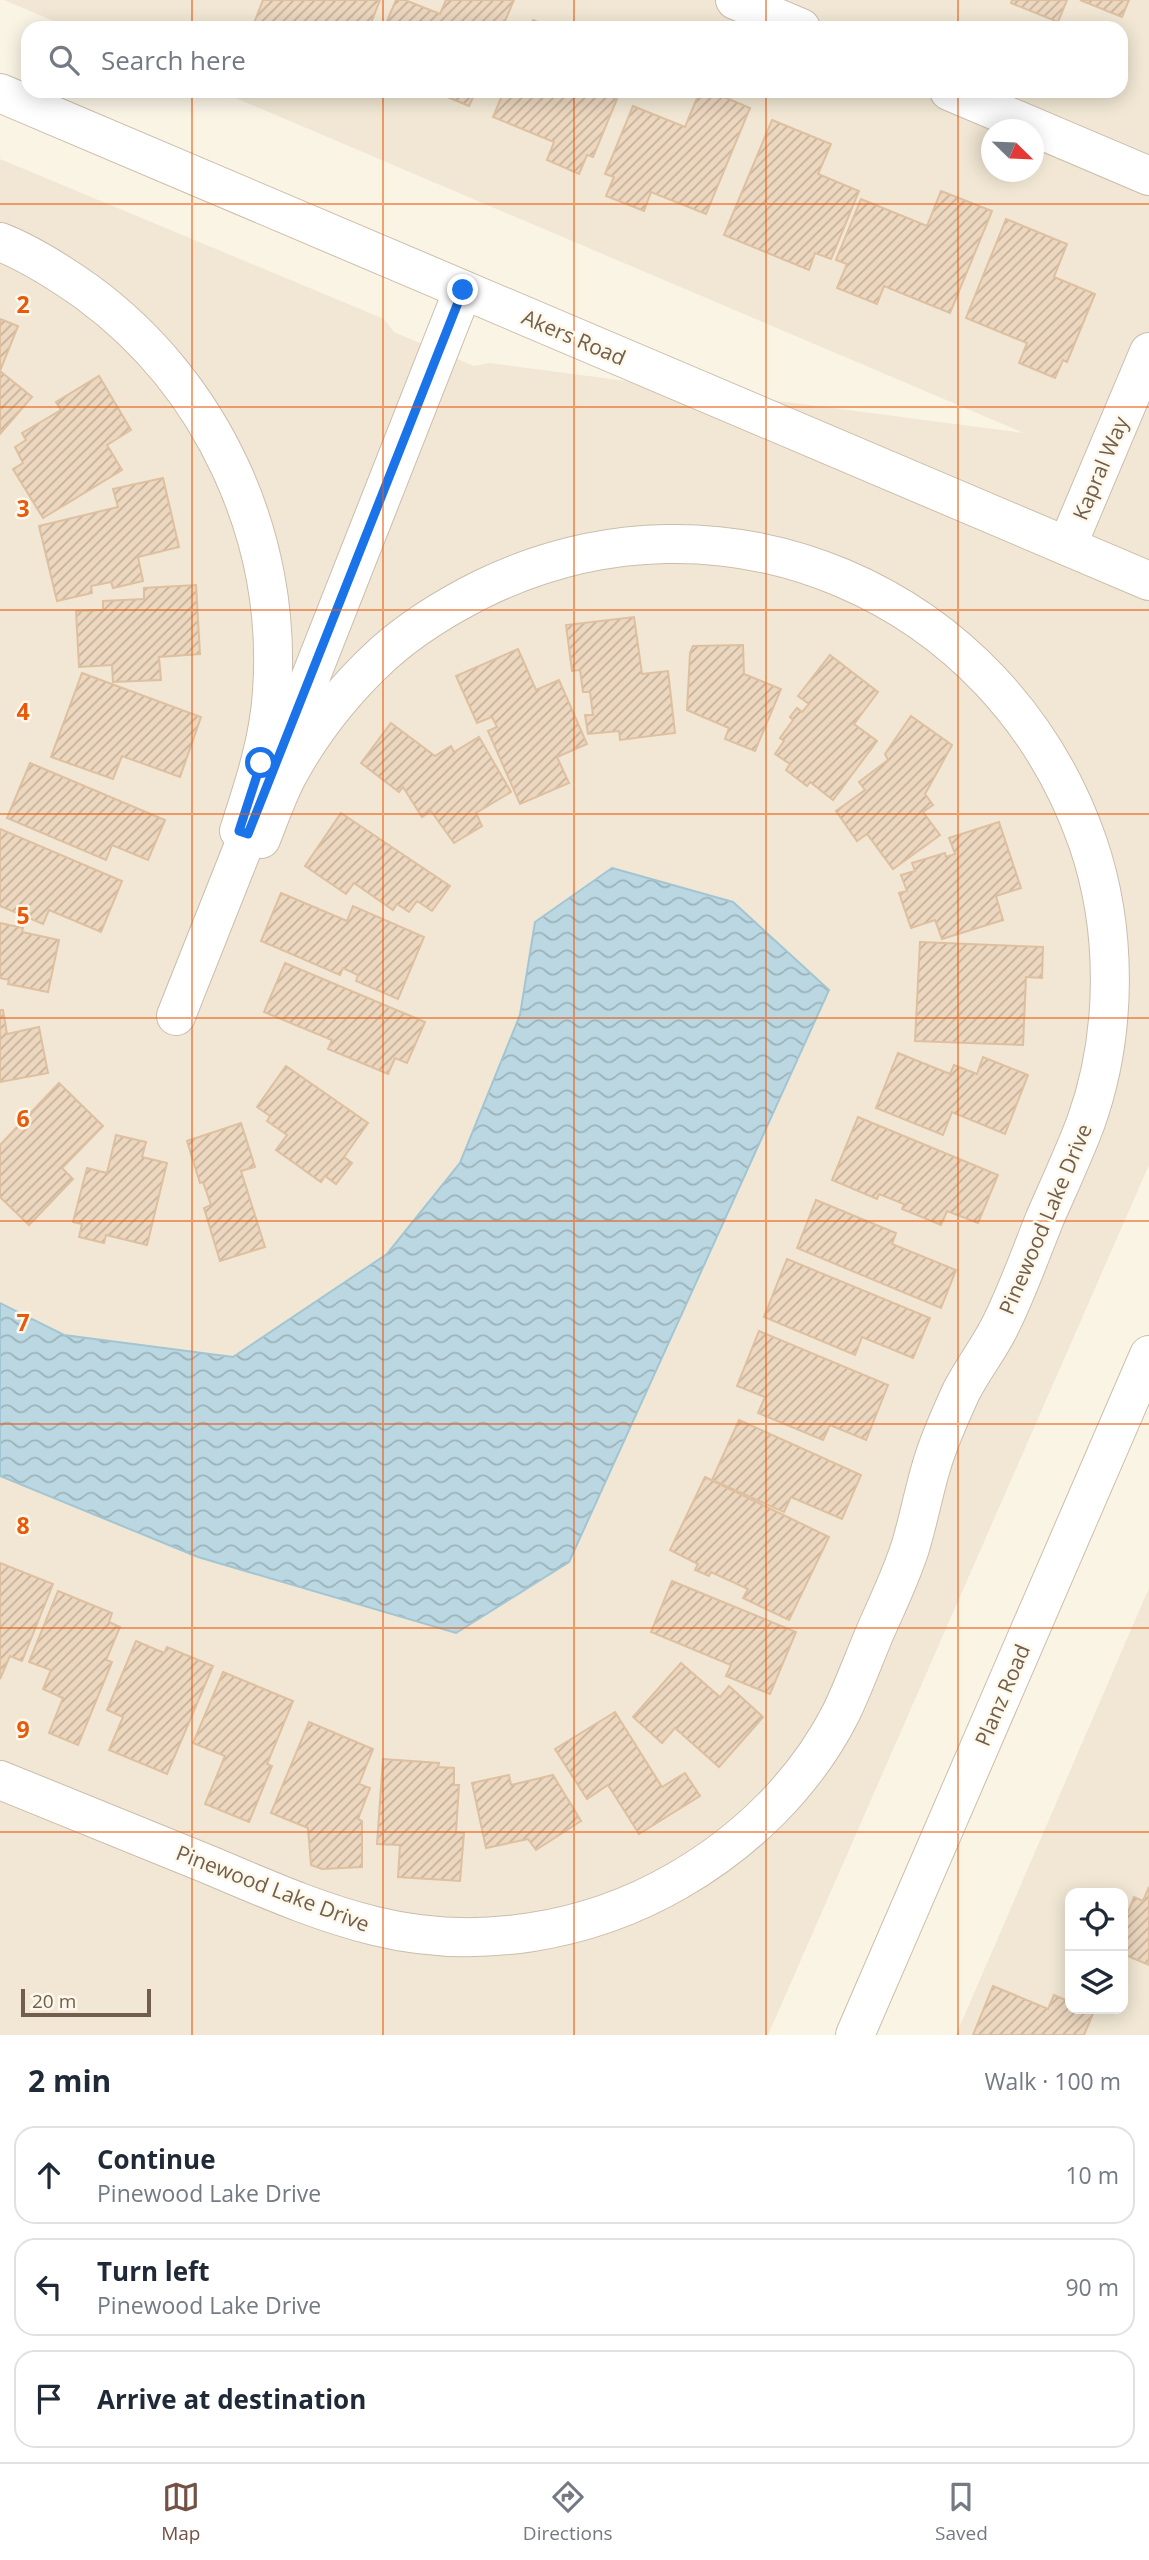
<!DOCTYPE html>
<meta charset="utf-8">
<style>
:root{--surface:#fff;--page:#f2f2f3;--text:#1f2937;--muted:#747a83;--line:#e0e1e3;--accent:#735144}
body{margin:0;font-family:"Open Sans",sans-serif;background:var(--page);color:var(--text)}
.controls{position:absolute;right:21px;bottom:21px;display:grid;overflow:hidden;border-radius:14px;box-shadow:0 4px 18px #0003}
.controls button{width:63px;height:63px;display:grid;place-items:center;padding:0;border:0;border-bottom:2px solid var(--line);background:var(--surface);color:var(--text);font:35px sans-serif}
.compass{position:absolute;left:981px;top:119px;width:63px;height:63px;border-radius:50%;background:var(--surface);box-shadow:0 4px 18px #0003;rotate:113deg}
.scale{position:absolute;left:21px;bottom:18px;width:130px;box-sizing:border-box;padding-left:7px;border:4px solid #715e4c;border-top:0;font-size:19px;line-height:24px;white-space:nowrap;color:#715e4c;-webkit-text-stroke:5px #fdf8ea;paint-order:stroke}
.stop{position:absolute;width:21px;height:21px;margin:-16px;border:5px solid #1a73e8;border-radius:50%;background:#fff}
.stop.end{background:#1a73e8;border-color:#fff;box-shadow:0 2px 7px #0008}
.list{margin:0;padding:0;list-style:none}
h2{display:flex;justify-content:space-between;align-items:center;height:91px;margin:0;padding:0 28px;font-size:30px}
h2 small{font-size:23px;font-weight:400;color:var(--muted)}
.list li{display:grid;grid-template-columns:46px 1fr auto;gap:21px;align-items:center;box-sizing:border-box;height:98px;margin:0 14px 14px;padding:0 14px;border:2px solid var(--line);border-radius:21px}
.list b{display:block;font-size:26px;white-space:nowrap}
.list p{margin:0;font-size:23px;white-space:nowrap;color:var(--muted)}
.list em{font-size:23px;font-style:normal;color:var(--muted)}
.icon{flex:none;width:38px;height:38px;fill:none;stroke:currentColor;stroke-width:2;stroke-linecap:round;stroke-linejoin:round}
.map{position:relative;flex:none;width:1149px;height:2035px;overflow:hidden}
.search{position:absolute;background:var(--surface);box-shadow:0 4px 18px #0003;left:21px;right:21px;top:21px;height:77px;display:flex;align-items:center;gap:18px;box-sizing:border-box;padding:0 24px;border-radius:21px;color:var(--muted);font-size:26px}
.sheet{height:427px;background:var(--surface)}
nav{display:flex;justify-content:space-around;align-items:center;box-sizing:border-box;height:98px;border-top:2px solid var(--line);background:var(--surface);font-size:19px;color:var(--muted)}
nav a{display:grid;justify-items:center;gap:4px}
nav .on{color:var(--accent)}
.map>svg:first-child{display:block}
</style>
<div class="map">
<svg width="1149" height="2035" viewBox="0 0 1149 2035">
<defs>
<pattern id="water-waves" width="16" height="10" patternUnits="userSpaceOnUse" patternTransform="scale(1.75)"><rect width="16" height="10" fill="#bbd8e2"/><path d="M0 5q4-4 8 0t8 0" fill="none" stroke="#9cb2b9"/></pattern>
<pattern id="building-hatch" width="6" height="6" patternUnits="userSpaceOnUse" patternTransform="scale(1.75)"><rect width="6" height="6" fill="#edd7bf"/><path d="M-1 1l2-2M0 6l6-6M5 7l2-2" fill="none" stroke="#c4b29d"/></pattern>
</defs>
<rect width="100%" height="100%" fill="#faf4e5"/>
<g fill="#f1e7d4" fill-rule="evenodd">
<path d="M4,0h1145v1165l-381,870h-768v-1876l384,160 10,13 80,34 15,-3 535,70 -805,-342h902v-63h-1051zM992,130h42v42h-42z"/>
<path d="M1149,1588v447h-193zM1070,1893h53v116h-53z"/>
</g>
<polygon fill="url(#water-waves)" stroke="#a2c5d3" stroke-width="2" points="612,868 733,902 829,990 569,1562 456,1633 198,1557 0,1476 0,1303 64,1335 233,1357 387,1254 460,1163 520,1015 535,922"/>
<g fill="url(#building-hatch)" stroke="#dec0a0" stroke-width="2">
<polygon points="263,0 380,0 369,28 267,28 254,23"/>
<polygon points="396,0 405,0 440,14 446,0 514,0 502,28 384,28"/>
<polygon points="1012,0 1067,0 1058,22 1011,3"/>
<polygon points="1080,0 1129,0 1122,17"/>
<polygon points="533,20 552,28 530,28"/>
<polygon points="433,91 476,91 469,106"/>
<polygon points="504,91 598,91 617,99 593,157 587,155 579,174 547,160 554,142 493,117"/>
<polygon points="700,91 710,91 750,108 706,214 651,192 644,211 606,196 614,177 605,174 633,106 685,127"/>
<polygon points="772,120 831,144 818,174 859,191 831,259 815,253 809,270 724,235"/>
<polygon points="941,191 992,211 950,313 884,286 877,304 837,288 847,264 836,260 861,199 927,226"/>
<polygon points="1006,219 1067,244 1054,277 1095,294 1067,362 1063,360 1055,378 1019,363 1027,343 966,318"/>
<polygon points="0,319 18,326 0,371 32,397 0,434"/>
<polygon points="99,376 131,430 107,445 122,470 43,518 13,469 23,463 15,447 26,440 22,433 61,410 56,402"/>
<polygon points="163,478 179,547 138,557 143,581 113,588 111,582 91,586 92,593 57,601 39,526 118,507 113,489"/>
<polygon points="196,585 200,654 159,657 161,680 113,682 112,665 79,667 76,611 103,610 103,601 144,599 144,588"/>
<polygon points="634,617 642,674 668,671 675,733 620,740 619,731 588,734 585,715 593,715 590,692 583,692 580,670 572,671 566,625"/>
<polygon points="743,645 744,674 781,689 755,751 725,739 729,728 687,710 690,653 693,646"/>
<polygon points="518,649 536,690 559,680 587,744 557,757 569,783 520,804 488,731 497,727 492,717 477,723 456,676"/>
<polygon points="830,655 878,692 854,724 877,741 833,800 810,782 807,786 786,770 790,764 775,754 784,741 780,738 793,720 790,717 797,708 802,712 809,704 798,696"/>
<polygon points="82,673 201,717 180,777 122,756 113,779 51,757"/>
<polygon points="911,716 952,745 925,794 933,805 923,812 940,835 893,869 867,834 857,841 836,811 865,790 859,782 888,760 885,754"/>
<polygon points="391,723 435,756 451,746 454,752 479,737 511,792 476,813 482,826 454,843 431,811 422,817 403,787 399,792 361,763"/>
<polygon points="30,763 165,820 148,860 112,845 106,860 7,818"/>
<polygon points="341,813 450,886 432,911 417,901 409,912 397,904 393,910 354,883 346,894 305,866"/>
<polygon points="999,822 1021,888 996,896 1003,920 942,939 935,920 911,928 899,893 907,891 901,875 915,871 912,863 945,853 946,857 955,854 949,838"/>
<polygon points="0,829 122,881 101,932 49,910 43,924 0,906"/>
<polygon points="281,893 347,921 353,906 424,937 398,999 356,981 358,975 343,968 340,975 261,941"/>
<polygon points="0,923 23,928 22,932 59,940 48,992 8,984 9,980 0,978"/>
<polygon points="920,942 1043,947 1042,978 1026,977 1023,1045 915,1041"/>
<polygon points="285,963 425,1022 407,1063 395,1058 388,1074 328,1049 332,1040 264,1012"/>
<polygon points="0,1010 3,1010 7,1034 39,1027 48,1073 0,1082"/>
<polygon points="898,1053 950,1074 954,1065 977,1074 983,1057 1028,1075 1005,1134 952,1112 943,1135 876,1108"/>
<polygon points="286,1066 368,1123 344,1157 352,1163 336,1184 325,1176 321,1182 276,1150 287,1135 267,1121 270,1116 257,1107"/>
<polygon points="59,1083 103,1126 62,1168 73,1179 29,1225 0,1197 0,1145"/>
<polygon points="858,1117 998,1175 978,1223 947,1211 941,1225 902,1209 904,1204 879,1194 877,1199 832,1180"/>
<polygon points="241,1123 255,1167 241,1171 265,1247 220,1261 204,1208 211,1205 203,1182 200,1183 187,1141"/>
<polygon points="116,1135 146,1142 142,1157 167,1163 147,1245 106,1235 104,1243 79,1237 82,1224 73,1222 87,1168 107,1173"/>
<polygon points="816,1200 896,1233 892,1244 956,1270 941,1308 797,1248"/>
<polygon points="787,1259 930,1318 913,1358 862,1337 855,1355 764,1317"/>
<polygon points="759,1331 888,1385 866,1440 830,1425 823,1440 758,1413 765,1397 737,1386"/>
<polygon points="739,1420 861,1475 842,1519 791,1497 784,1512 712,1480"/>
<polygon points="705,1477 829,1537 789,1620 743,1598 748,1589 711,1572 709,1576 695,1570 698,1564 670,1550"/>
<polygon points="0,1563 53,1584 22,1661 10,1656 0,1679"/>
<polygon points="672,1581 796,1632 770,1694 726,1676 731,1665 651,1632"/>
<polygon points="58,1591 112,1613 109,1622 120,1627 106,1660 112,1662 78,1745 49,1733 63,1698 43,1689 51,1670 29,1662"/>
<polygon points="136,1641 164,1653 167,1647 213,1666 167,1774 109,1750 123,1717 107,1710"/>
<polygon points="681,1663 720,1697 729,1686 763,1717 719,1767 675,1728 662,1743 633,1717"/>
<polygon points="223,1672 293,1701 267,1764 272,1766 249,1822 205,1804 225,1756 193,1743"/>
<polygon points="615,1712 662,1787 685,1773 700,1796 639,1834 608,1785 587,1799 555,1749"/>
<polygon points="309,1722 373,1749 359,1784 370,1788 358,1819 362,1821 362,1867 322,1869 311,1865 308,1828 271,1813"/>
<polygon points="383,1759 439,1763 438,1767 454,1768 454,1785 459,1785 456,1832 464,1833 460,1881 398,1877 400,1845 377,1844"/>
<polygon points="509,1775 511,1785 553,1775 581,1821 536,1850 528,1839 486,1848 472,1783"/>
<polygon points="1149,1887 1149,1965 1123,1954 1123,1925 1134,1897 1143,1901"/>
<polygon points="993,1986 1048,2009 1054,1995 1070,2002 1070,2009 1088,2009 1094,2011 1084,2035 973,2035"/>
</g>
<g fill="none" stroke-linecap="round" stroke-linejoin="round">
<g stroke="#cbbdac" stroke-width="40">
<g id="street">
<polyline points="735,0 801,28"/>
<polyline points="949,91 1149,176"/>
<path d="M0,242c31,12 60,31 87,50 125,92 196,244 185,400 -3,48 -18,93 -33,139l22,8c9,-22 17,-47 29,-68 24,-43 57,-84 93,-117 29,-26 63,-47 99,-65 240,-117 519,3 606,254 30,88 29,192 -2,279 -12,32 -27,64 -41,96 -15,37 -28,75 -46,110 -11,22 -27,42 -38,64 -10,22 -21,46 -28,69 -9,28 -14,58 -23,87 -9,28 -22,55 -34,82 -12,28 -22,56 -35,83 -36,71 -96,129 -164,168 -90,52 -201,70 -302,45 -58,-14 -113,-39 -168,-62 -69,-28 -138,-56 -207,-84"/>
<polyline points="1067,546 1149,352"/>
<polyline points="278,760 463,290"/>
<polyline points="176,1016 257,812"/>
</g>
</g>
<g stroke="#cdbeaa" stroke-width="40">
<g id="secondary">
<polyline points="0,93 1149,581"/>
<polyline points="855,2035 1149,1355"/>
</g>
</g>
<use href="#street" stroke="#fff" stroke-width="38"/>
<use href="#secondary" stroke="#fff" stroke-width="38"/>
</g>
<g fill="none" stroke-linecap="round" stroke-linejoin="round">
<polyline stroke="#1a73e8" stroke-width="9" points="261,763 239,831 248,834 463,290"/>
</g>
<path fill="none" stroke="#e8590c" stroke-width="2" stroke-opacity="0.55" d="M192,0v28M383,0v28M574,0v28M766,0v28M958,0v28M192,91v1944M383,91v1944M574,91v1944M766,91v1944M958,91v1944M0,204h1149M0,407h1149M0,610h1149M0,814h1149M0,1018h1149M0,1221h1149M0,1424h1149M0,1628h1149M0,1832h1149"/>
<g text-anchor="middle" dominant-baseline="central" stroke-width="5" stroke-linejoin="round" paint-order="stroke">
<g font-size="21" fill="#715e4c" stroke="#fdf8ea">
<text transform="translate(574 337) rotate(23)">Akers Road</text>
<text transform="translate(1100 468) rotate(-67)">Kapral Way</text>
<text transform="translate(1045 1219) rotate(-67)">Pinewood Lake Drive</text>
<text transform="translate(1002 1695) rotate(-67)">Planz Road</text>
<text transform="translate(273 1888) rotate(21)">Pinewood Lake Drive</text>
</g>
</g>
<g font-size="23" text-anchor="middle" font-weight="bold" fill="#e8590c" stroke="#fdf8ea" stroke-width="5" stroke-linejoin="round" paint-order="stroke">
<text x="23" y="313">2</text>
<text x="23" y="517">3</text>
<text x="23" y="720">4</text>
<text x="23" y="924">5</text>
<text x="23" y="1127">6</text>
<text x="23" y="1331">7</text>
<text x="23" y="1534">8</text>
<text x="23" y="1738">9</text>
</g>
</svg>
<div class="controls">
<button><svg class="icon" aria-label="locate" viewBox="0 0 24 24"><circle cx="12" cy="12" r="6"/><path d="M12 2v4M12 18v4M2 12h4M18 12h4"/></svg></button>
<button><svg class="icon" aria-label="layers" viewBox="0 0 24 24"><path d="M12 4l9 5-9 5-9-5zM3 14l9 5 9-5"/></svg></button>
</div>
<svg class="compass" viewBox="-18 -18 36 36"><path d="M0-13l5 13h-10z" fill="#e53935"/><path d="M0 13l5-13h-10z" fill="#747a83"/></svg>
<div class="scale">20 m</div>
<div class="stop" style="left:261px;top:763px"></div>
<div class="stop end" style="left:463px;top:290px"></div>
<div class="search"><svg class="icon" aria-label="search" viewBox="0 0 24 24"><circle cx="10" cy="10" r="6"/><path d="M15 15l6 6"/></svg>Search here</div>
</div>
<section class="sheet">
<h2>2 min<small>Walk · 100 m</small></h2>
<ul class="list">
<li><svg class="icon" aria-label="ahead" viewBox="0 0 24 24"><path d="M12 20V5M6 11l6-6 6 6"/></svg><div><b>Continue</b><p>Pinewood Lake Drive</p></div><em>10 m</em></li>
<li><svg class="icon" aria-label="left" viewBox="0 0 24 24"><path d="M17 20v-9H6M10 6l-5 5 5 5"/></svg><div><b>Turn left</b><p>Pinewood Lake Drive</p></div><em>90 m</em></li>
<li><svg class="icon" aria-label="arrive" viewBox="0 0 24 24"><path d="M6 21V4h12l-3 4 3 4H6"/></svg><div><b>Arrive at destination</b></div></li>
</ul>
</section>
<nav>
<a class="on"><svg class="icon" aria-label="map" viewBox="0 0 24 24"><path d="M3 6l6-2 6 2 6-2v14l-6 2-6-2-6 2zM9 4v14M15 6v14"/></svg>Map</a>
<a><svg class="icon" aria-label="directions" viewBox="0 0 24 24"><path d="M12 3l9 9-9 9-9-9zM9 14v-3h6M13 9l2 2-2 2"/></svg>Directions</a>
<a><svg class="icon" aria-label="saved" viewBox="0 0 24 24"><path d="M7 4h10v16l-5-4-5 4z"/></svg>Saved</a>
</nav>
